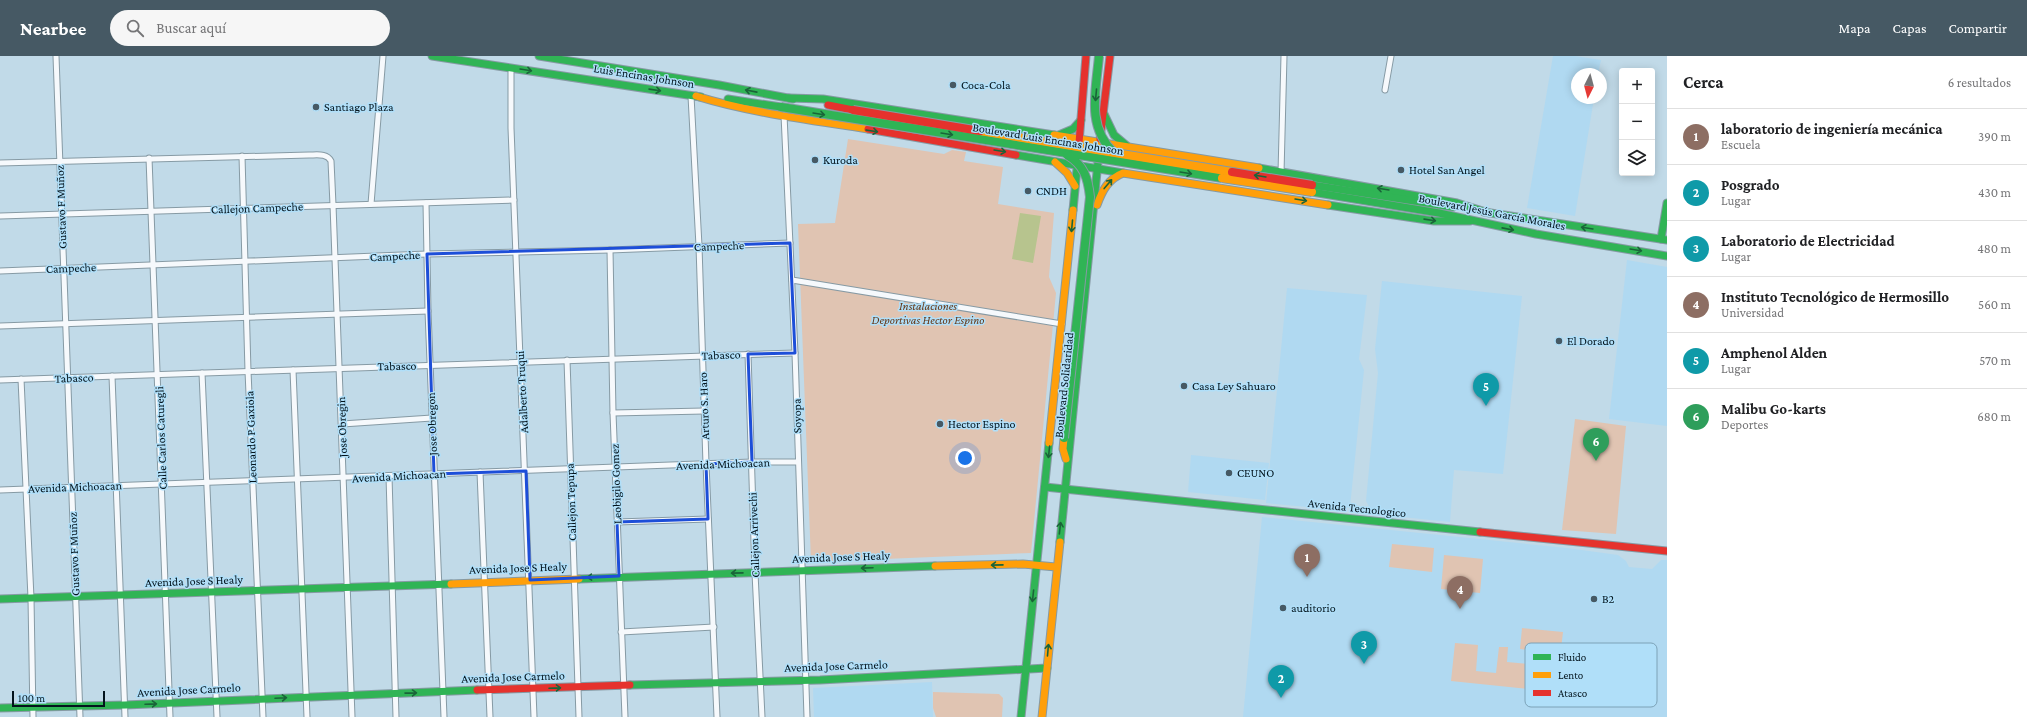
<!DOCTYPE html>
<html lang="es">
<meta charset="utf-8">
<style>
:root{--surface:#fff;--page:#f6f6f6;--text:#202124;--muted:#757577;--line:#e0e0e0;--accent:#465964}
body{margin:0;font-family:"Crimson Pro",serif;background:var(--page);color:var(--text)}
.controls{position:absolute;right:12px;top:12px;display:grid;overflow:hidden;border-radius:4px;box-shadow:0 2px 10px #0003}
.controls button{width:36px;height:36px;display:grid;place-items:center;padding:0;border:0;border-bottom:1px solid var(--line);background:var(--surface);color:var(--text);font:20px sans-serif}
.compass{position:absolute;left:1571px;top:12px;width:36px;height:36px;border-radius:50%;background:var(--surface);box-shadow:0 2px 10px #0003;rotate:186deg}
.scale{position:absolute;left:12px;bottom:10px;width:93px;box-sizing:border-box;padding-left:4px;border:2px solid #03141d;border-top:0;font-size:11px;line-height:14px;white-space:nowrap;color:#03141d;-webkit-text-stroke:3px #b0dff9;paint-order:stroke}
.you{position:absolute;left:965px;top:402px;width:14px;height:14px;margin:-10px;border:3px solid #fff;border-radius:50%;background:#1a73e8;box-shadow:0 0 0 6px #1a73e833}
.badge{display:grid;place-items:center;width:26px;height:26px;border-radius:50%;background:var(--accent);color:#fff;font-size:13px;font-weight:700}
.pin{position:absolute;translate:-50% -33px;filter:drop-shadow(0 1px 2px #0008)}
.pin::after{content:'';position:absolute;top:21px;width:14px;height:12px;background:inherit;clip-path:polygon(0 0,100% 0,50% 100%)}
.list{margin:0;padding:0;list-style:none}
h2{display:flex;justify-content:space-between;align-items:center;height:52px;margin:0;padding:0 16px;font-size:17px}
h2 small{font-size:13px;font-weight:400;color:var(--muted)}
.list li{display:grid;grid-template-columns:26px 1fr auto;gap:12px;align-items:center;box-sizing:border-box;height:56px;padding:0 16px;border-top:1px solid var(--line)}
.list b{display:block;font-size:15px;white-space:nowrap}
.list p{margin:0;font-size:13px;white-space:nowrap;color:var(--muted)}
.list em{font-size:13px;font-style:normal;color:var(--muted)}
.icon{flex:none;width:22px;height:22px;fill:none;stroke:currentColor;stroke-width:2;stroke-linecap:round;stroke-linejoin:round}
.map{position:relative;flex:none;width:1667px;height:661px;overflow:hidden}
header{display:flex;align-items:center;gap:24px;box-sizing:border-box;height:56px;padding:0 20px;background:var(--accent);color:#fff}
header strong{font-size:19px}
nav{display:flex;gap:22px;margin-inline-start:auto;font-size:14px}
.search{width:280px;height:36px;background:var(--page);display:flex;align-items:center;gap:10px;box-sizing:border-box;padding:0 14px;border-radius:22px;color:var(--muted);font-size:15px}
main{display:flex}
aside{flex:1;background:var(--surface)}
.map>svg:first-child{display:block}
</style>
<header>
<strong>Nearbee</strong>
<div class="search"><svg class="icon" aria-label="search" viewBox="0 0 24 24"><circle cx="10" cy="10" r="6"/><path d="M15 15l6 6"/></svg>Buscar aquí</div>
<nav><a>Mapa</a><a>Capas</a><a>Compartir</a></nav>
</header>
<main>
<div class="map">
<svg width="1667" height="661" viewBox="0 0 1667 661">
<rect width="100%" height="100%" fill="#c1dae8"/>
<g fill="#b0d9f1">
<polygon points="1553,0 1575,0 1601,4 1598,18 1577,18 1577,42 1594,42 1575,160 1527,152"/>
<polygon points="1627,204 1667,211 1667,370 1609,363"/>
<polygon points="1382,225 1522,240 1503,418 1454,414 1450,466 1373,458 1366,445 1378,317 1375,293"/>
<polygon points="1287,232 1367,239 1359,303 1364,314 1350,451 1339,454 1266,447"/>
<polygon points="1191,399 1269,407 1265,444 1188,436"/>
<polygon points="1262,461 1567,492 1618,499 1626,505 1629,511 1652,513 1661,504 1667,504 1667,661 1243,661"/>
<polygon points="932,626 933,661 814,661 813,632"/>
</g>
<g fill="#e0c4b2">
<polygon points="848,83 944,98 952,94 966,96 964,105 1003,111 998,148 1054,157 1049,221 1056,237 1031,497 811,506 798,168 835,167"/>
<polygon points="1575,363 1626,370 1616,478 1562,474"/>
<polygon points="1392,488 1434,492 1432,516 1389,511"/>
<polygon points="1444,499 1483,503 1480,537 1441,533"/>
<polygon points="1522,572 1563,576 1556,636 1451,625 1455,587 1478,589 1476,615 1496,617 1499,591 1508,591 1507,606 1528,608 1529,594 1520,593"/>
<polygon points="933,636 999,638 1003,642 1002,661 936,661 933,652"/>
</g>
<polygon fill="#b7c48e" points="1020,157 1041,160 1033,207 1012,203"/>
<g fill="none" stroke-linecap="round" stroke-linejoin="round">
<g stroke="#869aa4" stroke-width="7">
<g id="street">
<polyline points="56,0 80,661"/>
<polyline points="511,12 511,72 534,661"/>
<polyline points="1385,34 1391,0"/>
<polyline points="691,40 699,190 706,408 717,661"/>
<polyline points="784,59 795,297 807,661"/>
<polyline points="242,100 248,315 263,661"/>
<polyline points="149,102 170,661"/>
<path d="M0,107l309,-8c8,0 18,-2 22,6l2,44 19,512"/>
<polyline points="1281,117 1284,0"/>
<polyline points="426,147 428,255 444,661"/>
<polyline points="371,148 383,0"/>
<polyline points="0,160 514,144"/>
<polyline points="610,194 613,357 625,661"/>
<polyline points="0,215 427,198 610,194 790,187"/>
<polyline points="792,224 1062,268"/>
<polyline points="0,270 428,255"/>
<polyline points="748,298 755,517 762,661"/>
<polyline points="567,304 579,661"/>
<polyline points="293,314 307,661"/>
<polyline points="202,317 217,661"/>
<polyline points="112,320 125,661"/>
<polyline points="21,323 31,542 33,661"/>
<polyline points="0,324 795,297"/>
<polyline points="613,357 704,355"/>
<polyline points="342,368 432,362"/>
<polyline points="480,416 490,661"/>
<polyline points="389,420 396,661"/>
<polyline points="0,434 752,406 798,406"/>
<polyline points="617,466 708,463"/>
<polyline points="621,576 714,571"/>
</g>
</g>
<g stroke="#869aa4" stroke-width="9">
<g id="fast">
<polyline points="432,0 701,41"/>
<polyline points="539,0 719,29 793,43"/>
<polyline points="789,42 823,43 1054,79"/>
<polyline points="728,43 781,51"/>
<polyline points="1104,58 1114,79 1127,90"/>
<polyline points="1059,79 1073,73 1081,64"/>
<polyline points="1016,99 1123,117"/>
<polyline points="1259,112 1457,147 1489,157"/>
<polyline points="1312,129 1453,151"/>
<polyline points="1312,136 1439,157 1536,178 1667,200"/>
<polyline points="1328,149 1434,165 1470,165"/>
<polyline points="1073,154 1078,102"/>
<polyline points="1484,156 1667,184"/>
<polyline points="1661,183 1667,147"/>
<polyline points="1045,431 1480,476"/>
<polyline points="1060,486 1099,96"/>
<polyline points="579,523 935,510"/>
<polyline points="0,543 451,528"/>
<polyline points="630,629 820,624 1047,612"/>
<polyline points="0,652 125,649 477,634"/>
<polyline points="1021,661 1049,387"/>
</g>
</g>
<g stroke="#869aa4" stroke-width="9">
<g id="slow">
<path d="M696,40c55,17 115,24 172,33"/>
<polyline points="1054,79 1259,112"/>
<polyline points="1055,106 1067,117 1075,130"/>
<path d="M1097,149c5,-14 11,-26 26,-32l205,32"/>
<polyline points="1064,382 1063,393 1066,403"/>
<polyline points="1049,387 1073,154"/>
<polyline points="935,510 1023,508 1056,511"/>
<polyline points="451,528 579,523"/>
<polyline points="1042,661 1060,486"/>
</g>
</g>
<g stroke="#869aa4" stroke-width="9">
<g id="jam">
<polyline points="828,49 853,54"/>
<polyline points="868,73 1016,99"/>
<polyline points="1100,83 1110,0"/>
<polyline points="1079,87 1086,0"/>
<polyline points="1480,476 1667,495"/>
<polyline points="477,634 630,629"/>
</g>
</g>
<use href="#street" stroke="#f6f9fc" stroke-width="5"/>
<use href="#fast" stroke="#30b455" stroke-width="7"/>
<use href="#slow" stroke="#ff9f0a" stroke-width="7"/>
<use href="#jam" stroke="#e5322d" stroke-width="7"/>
<g stroke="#869aa4" stroke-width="10" stroke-linecap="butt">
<g id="fast-bridge">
<path d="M1099,0c-3,35 -13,70 15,97"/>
<polyline points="781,51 1222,122"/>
<path d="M1064,382l26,-241c-2,-19 -6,-32 -23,-42"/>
</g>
</g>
<g stroke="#869aa4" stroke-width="10" stroke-linecap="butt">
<g id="slow-bridge">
<polyline points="980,75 1232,116"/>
<polyline points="1222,122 1312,136"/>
</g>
</g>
<g stroke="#869aa4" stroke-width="10" stroke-linecap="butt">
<g id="jam-bridge">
<polyline points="853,54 980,75"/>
<polyline points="1232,116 1312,129"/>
</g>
</g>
<use href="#fast-bridge" stroke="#30b455" stroke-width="8"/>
<use href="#slow-bridge" stroke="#ff9f0a" stroke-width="8"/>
<use href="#jam-bridge" stroke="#e5322d" stroke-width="8"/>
</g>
<defs><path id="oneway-shaft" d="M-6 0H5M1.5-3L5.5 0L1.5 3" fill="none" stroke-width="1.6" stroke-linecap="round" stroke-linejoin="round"/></defs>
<g stroke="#1a6439">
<use href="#oneway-shaft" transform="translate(526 14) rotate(9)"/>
<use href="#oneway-shaft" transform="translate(655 34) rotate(8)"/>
<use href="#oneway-shaft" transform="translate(751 35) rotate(-169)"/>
<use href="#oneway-shaft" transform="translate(1096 39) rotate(95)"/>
<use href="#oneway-shaft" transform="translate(819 58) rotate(9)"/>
<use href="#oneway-shaft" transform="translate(872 75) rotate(9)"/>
<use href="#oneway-shaft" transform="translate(947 78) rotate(9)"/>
<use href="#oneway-shaft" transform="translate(1000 95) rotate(9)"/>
<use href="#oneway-shaft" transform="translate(1186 117) rotate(9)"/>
<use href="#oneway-shaft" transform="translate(1260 120) rotate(-171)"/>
<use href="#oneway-shaft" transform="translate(1108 128) rotate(-50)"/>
<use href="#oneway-shaft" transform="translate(1383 133) rotate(-171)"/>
<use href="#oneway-shaft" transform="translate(1301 144) rotate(9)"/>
<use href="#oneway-shaft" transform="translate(1430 164) rotate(8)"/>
<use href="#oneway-shaft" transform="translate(1072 170) rotate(95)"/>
<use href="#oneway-shaft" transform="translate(1587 172) rotate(-171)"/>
<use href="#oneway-shaft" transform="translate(1508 173) rotate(11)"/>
<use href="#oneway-shaft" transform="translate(1636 194) rotate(9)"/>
<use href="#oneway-shaft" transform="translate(1049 396) rotate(96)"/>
<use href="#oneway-shaft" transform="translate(1060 472) rotate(-84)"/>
<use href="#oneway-shaft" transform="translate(997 509) rotate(179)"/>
<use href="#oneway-shaft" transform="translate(867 512) rotate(178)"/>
<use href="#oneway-shaft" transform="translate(737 517) rotate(179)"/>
<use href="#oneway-shaft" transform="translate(593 521) rotate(177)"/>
<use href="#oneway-shaft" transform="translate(1033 540) rotate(96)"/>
<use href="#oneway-shaft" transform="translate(1048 594) rotate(-85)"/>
<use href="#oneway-shaft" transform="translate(555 632) rotate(-2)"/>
<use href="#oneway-shaft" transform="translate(411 637) rotate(-1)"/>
<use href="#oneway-shaft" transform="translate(281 642) rotate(-3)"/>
<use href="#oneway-shaft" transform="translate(151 648) rotate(-2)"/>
</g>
<path fill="none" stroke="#1d4ed8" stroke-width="3" stroke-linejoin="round" d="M790,187l5,110 -47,1 4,108 -46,2 2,55 -91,3 2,54 -89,4 -4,-109 -92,3 -7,-220z"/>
<g fill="#465964" stroke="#b0dff9" stroke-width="1.5">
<circle cx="953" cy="29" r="4"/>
<circle cx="316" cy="51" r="4"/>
<circle cx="815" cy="104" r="4"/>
<circle cx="1401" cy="114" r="4"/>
<circle cx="1028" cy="135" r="4"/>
<circle cx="1559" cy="285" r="4"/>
<circle cx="1184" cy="330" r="4"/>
<circle cx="940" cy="368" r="4"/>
<circle cx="1229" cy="417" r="4"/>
<circle cx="1594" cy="543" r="4"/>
<circle cx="1283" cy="552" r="4"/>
</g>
<g text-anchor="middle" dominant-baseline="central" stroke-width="3" stroke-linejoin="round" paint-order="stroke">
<g font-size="12" fill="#03141d" stroke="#b0dff9">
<text transform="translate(644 20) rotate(9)">Luis Encinas Johnson</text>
<text transform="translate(1048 83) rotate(9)">Boulevard Luis Encinas Johnson</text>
<text transform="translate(61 151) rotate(-92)">Gustavo F Muñoz</text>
<text transform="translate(257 152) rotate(-2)">Callejon Campeche</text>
<text transform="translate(1492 156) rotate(11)">Boulevard Jesús García Morales</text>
<text transform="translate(719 190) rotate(-2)">Campeche</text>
<text transform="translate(395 200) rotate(-3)">Campeche</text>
<text transform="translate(71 212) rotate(-2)">Campeche</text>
<text transform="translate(721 299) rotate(-2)">Tabasco</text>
<text transform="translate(397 310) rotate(-1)">Tabasco</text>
<text transform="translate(74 322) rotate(-2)">Tabasco</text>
<text transform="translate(1064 329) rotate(-84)">Boulevard Solidaridad</text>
<text transform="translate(522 336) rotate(-93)">Adalberto Truqui</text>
<text transform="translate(704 350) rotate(-92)">Arturo S. Haro</text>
<text transform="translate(797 360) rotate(-91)">Soyopa</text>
<text transform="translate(432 368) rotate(-92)">Jose Obregon</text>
<text transform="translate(342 371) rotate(-92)">Jose Obregin</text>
<text transform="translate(251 381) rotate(-92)">Leonardo P Gaxiola</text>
<text transform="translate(161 382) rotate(-92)">Calle Carlos Caturegli</text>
<text transform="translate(723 408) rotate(-2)">Avenida Michoacan</text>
<text transform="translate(399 420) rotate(-3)">Avenida Michoacan</text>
<text transform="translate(616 428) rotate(-92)">Leobigilo Gomez</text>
<text transform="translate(75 431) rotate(-2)">Avenida Michoacan</text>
<text transform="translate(571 446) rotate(-92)">Callejon Tepupa</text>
<text transform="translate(1357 452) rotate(6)">Avenida Tecnologico</text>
<text transform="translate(754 479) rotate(-92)">Callejon Arrivechi</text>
<text transform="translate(74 498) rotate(-92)">Gustavo F Muñoz</text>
<text transform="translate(841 501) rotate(-2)">Avenida Jose S Healy</text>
<text transform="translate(518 512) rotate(-2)">Avenida Jose S Healy</text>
<text transform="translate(194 525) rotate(-2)">Avenida Jose S Healy</text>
<text transform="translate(836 610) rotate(-2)">Avenida Jose Carmelo</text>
<text transform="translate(513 621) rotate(-2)">Avenida Jose Carmelo</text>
<text transform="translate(189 634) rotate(-3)">Avenida Jose Carmelo</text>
</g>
<g font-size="12" fill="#03141d" stroke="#b0dff9" text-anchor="start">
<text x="961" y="29">Coca-Cola</text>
<text x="324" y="51">Santiago Plaza</text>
<text x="823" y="104">Kuroda</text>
<text x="1409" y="114">Hotel San Angel</text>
<text x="1036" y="135">CNDH</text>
<text x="1567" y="285">El Dorado</text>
<text x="1192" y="330">Casa Ley Sahuaro</text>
<text x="948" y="368">Hector Espino</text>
<text x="1237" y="417">CEUNO</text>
<text x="1602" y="543">B2</text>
<text x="1291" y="552">auditorio</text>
</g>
<g font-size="12" font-style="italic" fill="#663614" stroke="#b0dff9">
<text x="928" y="250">Instalaciones<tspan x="928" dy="14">Deportivas Hector Espino</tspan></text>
</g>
</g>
<rect x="1525" y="587" width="132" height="64" rx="6" fill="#b0dff9" stroke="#7ca2b7" stroke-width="1"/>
<rect x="1533" y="598" width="18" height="6" fill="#30b455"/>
<rect x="1533" y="616" width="18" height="6" fill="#ff9f0a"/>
<rect x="1533" y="634" width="18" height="6" fill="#e5322d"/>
<g font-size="11" fill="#03141d">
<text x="1558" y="605">Fluido</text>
<text x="1558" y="623">Lento</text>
<text x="1558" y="641">Atasco</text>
</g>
</svg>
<div class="controls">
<button>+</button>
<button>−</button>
<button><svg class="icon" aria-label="layers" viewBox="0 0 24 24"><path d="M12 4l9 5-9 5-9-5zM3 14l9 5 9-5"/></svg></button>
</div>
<svg class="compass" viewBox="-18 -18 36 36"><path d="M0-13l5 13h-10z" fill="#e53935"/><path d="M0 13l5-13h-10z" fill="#757577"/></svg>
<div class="scale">100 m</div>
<div class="you"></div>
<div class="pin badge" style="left:1307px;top:521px;background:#8d6e63">1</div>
<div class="pin badge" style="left:1281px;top:642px;background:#0f9aa8">2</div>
<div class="pin badge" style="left:1364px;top:608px;background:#0f9aa8">3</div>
<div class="pin badge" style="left:1460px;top:553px;background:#8d6e63">4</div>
<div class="pin badge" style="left:1486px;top:350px;background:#0f9aa8">5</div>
<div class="pin badge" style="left:1596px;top:405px;background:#2e9e5b">6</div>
</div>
<aside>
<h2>Cerca<small>6 resultados</small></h2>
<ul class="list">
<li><span class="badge" style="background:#8d6e63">1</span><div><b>laboratorio de ingeniería mecánica</b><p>Escuela</p></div><em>390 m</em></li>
<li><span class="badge" style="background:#0f9aa8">2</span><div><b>Posgrado</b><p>Lugar</p></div><em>430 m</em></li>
<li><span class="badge" style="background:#0f9aa8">3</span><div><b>Laboratorio de Electricidad</b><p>Lugar</p></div><em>480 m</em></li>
<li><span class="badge" style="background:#8d6e63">4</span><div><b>Instituto Tecnológico de Hermosillo</b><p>Universidad</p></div><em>560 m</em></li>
<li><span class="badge" style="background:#0f9aa8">5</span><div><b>Amphenol Alden</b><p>Lugar</p></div><em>570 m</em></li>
<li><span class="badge" style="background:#2e9e5b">6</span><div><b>Malibu Go-karts</b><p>Deportes</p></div><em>680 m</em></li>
</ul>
</aside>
</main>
